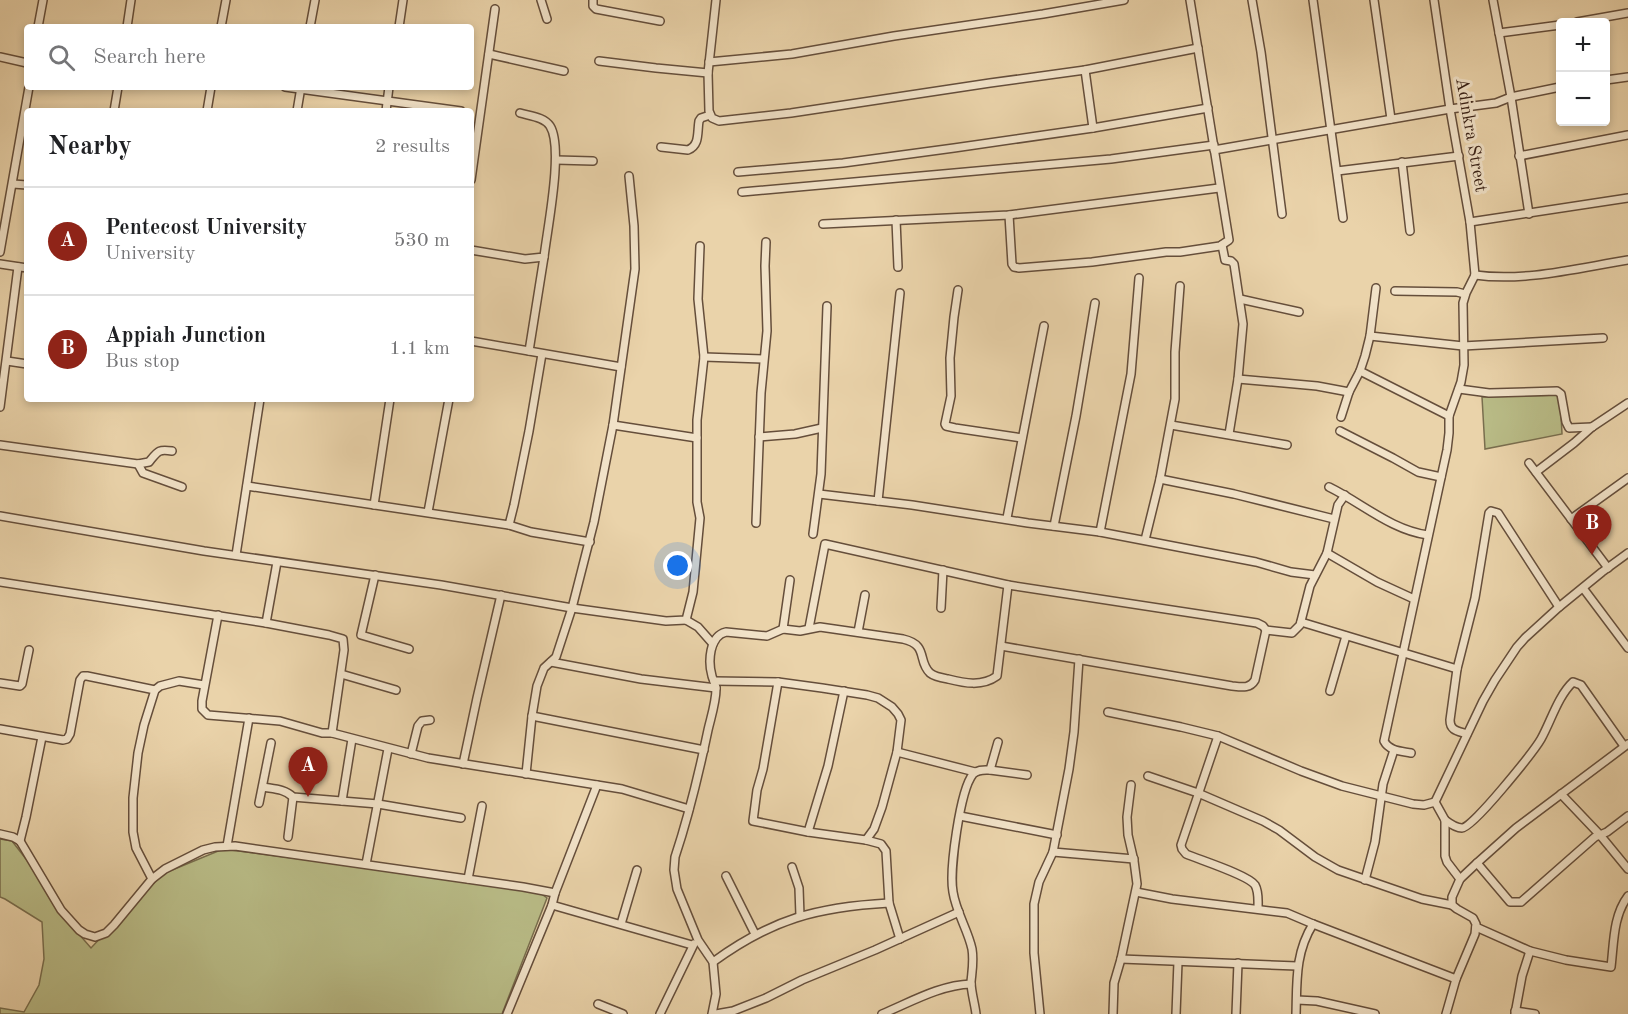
<!DOCTYPE html>
<meta charset="utf-8">
<style>
:root{--surface:#fff;--page:#f6f6f6;--text:#202124;--muted:#757577;--line:#e0e0e0;--accent:#8f2418}
body{margin:0;font-family:"Old Standard TT",serif;background:var(--page);color:var(--text)}
.controls{position:absolute;right:18px;top:18px;display:grid;overflow:hidden;border-radius:6px;box-shadow:0 3px 9px #0003}
.controls button{width:54px;height:54px;display:grid;place-items:center;padding:0;border:0;border-bottom:2px solid var(--line);background:var(--surface);color:var(--text);font:30px sans-serif}
.you{position:absolute;left:678px;top:566px;width:21px;height:21px;margin:-15px;border:4px solid #fff;border-radius:50%;background:#1a73e8;box-shadow:0 0 0 9px #1a73e833}
.badge{display:grid;place-items:center;width:39px;height:39px;border-radius:50%;background:var(--accent);color:#fff;font-size:20px;font-weight:700}
.pin{position:absolute;translate:-50% -50px;filter:drop-shadow(0 2px 3px #0008)}
.pin::after{content:'';position:absolute;top:32px;width:21px;height:18px;background:inherit;clip-path:polygon(0 0,100% 0,50% 100%)}
.list{margin:0;padding:0;list-style:none}
h2{display:flex;justify-content:space-between;align-items:center;height:78px;margin:0;padding:0 24px;font-size:26px}
h2 small{font-size:20px;font-weight:400;color:var(--muted)}
.list li{display:grid;grid-template-columns:39px 1fr auto;gap:18px;align-items:center;box-sizing:border-box;height:108px;padding:0 24px;border-top:2px solid var(--line)}
.list b{display:block;font-size:22px;white-space:nowrap}
.list p{margin:0;font-size:20px;white-space:nowrap;color:var(--muted)}
.list em{font-size:20px;font-style:normal;color:var(--muted)}
.icon{flex:none;width:33px;height:33px;fill:none;stroke:currentColor;stroke-width:2;stroke-linecap:round;stroke-linejoin:round}
.map{position:relative;flex:none;width:1628px;height:1014px;overflow:hidden}
.search{position:absolute;background:var(--surface);box-shadow:0 3px 9px #0003;left:24px;top:24px;width:450px;height:66px;display:flex;align-items:center;gap:15px;box-sizing:border-box;padding:0 21px;border-radius:6px;color:var(--muted);font-size:22px}
.panel{position:absolute;background:var(--surface);box-shadow:0 3px 9px #0003;left:24px;top:108px;width:450px;height:294px;border-radius:6px}
.map>svg:first-child{display:block}
</style>
<div class="map">
<svg width="1628" height="1014" viewBox="0 0 1628 1014">
<rect width="100%" height="100%" fill="#ead3aa"/>
<filter id="stains"><feTurbulence type="fractalNoise" baseFrequency=".00333" numOctaves="4"/><feColorMatrix values="0 0 0 0 .2 0 0 0 0 .09 0 0 0 0 .02 0 0 0 .5 -.17"/></filter>
<radialGradient id="worn" r=".72"><stop offset=".6" stop-color="#630" stop-opacity="0"/><stop offset="1" stop-color="#630" stop-opacity=".3"/></radialGradient>
<g fill="#b9bc87" stroke="#796e4e" stroke-width="1.5">
<polygon points="1560,395 1562,434 1485,449 1482,397"/>
<polygon points="0,839 12,841 40,877 57,909 91,948 160,875 223,849 536,890 547,898 502,1014 0,1014 0,1008 24,1012 39,985 44,959 42,922 5,899 0,897"/>
</g>
<g fill="none" stroke-linecap="round" stroke-linejoin="round">
<g stroke="#654e3b" stroke-width="10">
<g id="minor">
<polyline points="541,0 547,19"/>
<polyline points="593,0 593,6 596,9 660,21"/>
<polyline points="716,0 708,73 709,111 712,118 719,121 791,113 990,83 1085,70 1198,48"/>
<polyline points="1252,0 1261,52 1282,214"/>
<polyline points="1313,0 1343,218"/>
<polyline points="1374,0 1391,119"/>
<polyline points="1434,0 1450,109 1470,222 1475,275"/>
<polyline points="1493,0 1511,97 1529,214"/>
<polyline points="1577,22 1628,13"/>
<polyline points="38,27 43,0"/>
<polyline points="127,27 131,0"/>
<polyline points="221,27 226,0"/>
<polyline points="310,27 315,0"/>
<polyline points="399,27 403,0"/>
<polyline points="1499,33 1560,25"/>
<polyline points="489,54 564,71"/>
<polyline points="0,57 27,63"/>
<polyline points="599,61 656,68 708,73"/>
<polyline points="709,62 792,54 894,36 1043,14 1124,0"/>
<polyline points="1085,70 1093,128"/>
<polyline points="1606,80 1628,77"/>
<polyline points="285,87 461,111"/>
<polyline points="114,111 118,87"/>
<polyline points="207,111 211,87"/>
<polyline points="297,111 301,87"/>
<polyline points="386,111 389,87"/>
<path d="M661,147l27,3c12,-5 9,-17 11,-29l2,-3 9,-3"/>
<polyline points="1214,150 1450,109 1496,103 1511,97 1560,87"/>
<polyline points="1519,156 1628,135"/>
<polyline points="556,160 593,161"/>
<polyline points="1402,162 1410,231"/>
<polyline points="1337,171 1459,156"/>
<polyline points="738,172 843,163 954,148 1093,128 1208,108"/>
<polyline points="471,180 495,9"/>
<polyline points="13,184 27,185"/>
<polyline points="742,192 1111,159 1214,145"/>
<polyline points="1009,215 1012,264 1014,267 1019,268 1092,262 1166,252 1180,252 1220,246 1229,240 1190,0"/>
<polyline points="896,220 898,267"/>
<polyline points="1470,222 1628,198"/>
<polyline points="823,224 1009,215 1219,188"/>
<polyline points="1222,245 1225,260 1231,261 1234,264 1243,324 1238,379 1229,434"/>
<path d="M471,250l54,9 19,-2c3,-27 20,-109 6,-131 -6,-9 -20,-10 -30,-13"/>
<polyline points="0,252 29,87"/>
<polyline points="0,264 27,268"/>
<path d="M1475,275c50,7 103,-7 153,-15"/>
<polyline points="958,290 954,317 950,358 951,396 945,424 946,426 955,428 1022,438"/>
<polyline points="1395,291 1457,292 1465,294"/>
<polyline points="1240,299 1299,312"/>
<polyline points="1370,336 1463,346 1603,338"/>
<polyline points="471,341 621,367"/>
<polyline points="529,351 544,257"/>
<polyline points="704,357 763,359"/>
<polyline points="7,361 27,364"/>
<polyline points="1360,371 1449,416"/>
<polyline points="1238,379 1317,386 1349,392"/>
<polyline points="1459,389 1489,393 1557,391 1561,394 1566,422 1569,428 1592,427"/>
<polyline points="0,407 18,267"/>
<polyline points="1341,417 1349,392 1360,371 1365,356 1370,336 1376,288"/>
<polyline points="613,425 697,438"/>
<polyline points="1171,425 1287,445"/>
<polyline points="1340,431 1393,458 1418,472 1441,477"/>
<polyline points="759,437 795,434 822,428"/>
<path d="M0,445l138,19 11,-2c9,-11 9,-13 23,-11"/>
<polyline points="1529,463 1608,568"/>
<polyline points="138,464 143,473 182,487"/>
<polyline points="1536,472 1574,443 1592,427 1628,403"/>
<polyline points="1160,479 1234,494 1334,519"/>
<polyline points="247,486 509,525 514,505 529,431 542,354"/>
<path d="M1329,487c33,16 62,43 99,48"/>
<polyline points="819,494 912,505 1028,523 1100,532 1256,562 1291,572 1315,575"/>
<polyline points="878,501 900,293"/>
<polyline points="374,505 390,399"/>
<polyline points="428,512 449,399"/>
<polyline points="0,516 204,551 441,585 572,608 666,621 686,620 693,592 700,518 697,502 697,420 704,357 698,299 700,246"/>
<polyline points="1007,518 1044,326"/>
<polyline points="1571,519 1628,478"/>
<polyline points="756,523 761,393 767,331 765,266 766,242"/>
<polyline points="509,525 531,532 590,542"/>
<polyline points="1054,526 1076,416 1095,303"/>
<polyline points="1100,532 1131,374 1139,278"/>
<polyline points="813,534 821,474 827,306"/>
<polyline points="1145,540 1160,479 1175,399 1175,352 1180,286"/>
<polyline points="1327,553 1377,582 1414,599"/>
<polyline points="236,555 260,399"/>
<polyline points="375,575 361,635 409,649"/>
<polyline points="0,582 266,623 329,635 343,639 344,650 332,733"/>
<polyline points="1583,588 1628,648"/>
<polyline points="941,608 943,570"/>
<polyline points="218,615 202,701 202,709 208,715 280,721 322,733 332,733 428,758 622,789 689,809"/>
<polyline points="686,620 698,627 713,644"/>
<polyline points="1301,622 1457,669"/>
<polyline points="266,623 277,562"/>
<polyline points="809,628 825,544 1008,585 1257,623 1263,626 1266,630 1292,633 1300,625 1310,586 1327,553 1338,505 1345,495"/>
<polyline points="783,629 790,580"/>
<polyline points="858,632 865,595"/>
<path d="M1001,646l231,40c9,1 18,3 23,-6l11,-50"/>
<polyline points="551,662 641,679 716,688"/>
<polyline points="341,674 396,690"/>
<polyline points="714,681 778,682 822,688 867,695 878,698 892,707 898,714 901,720 897,752 882,807 874,829 866,840"/>
<polyline points="778,682 763,769 757,790 753,821 808,832 866,840 881,844 886,851 889,903 900,939"/>
<polyline points="0,683 20,686 22,684 29,650"/>
<polyline points="1330,691 1346,636"/>
<polyline points="1108,712 1181,727 1218,736 1301,771 1342,786 1413,804 1424,805 1435,802"/>
<polyline points="532,716 704,750"/>
<polyline points="0,729 63,740 67,739 70,734 80,680 83,676 87,676 155,690"/>
<path d="M1467,734c-9,-3 -17,-3 -17,-14l7,-51 18,-71 14,-85 2,-2 7,2 61,94"/>
<path d="M1218,736l-37,109 1,4 4,5c14,6 62,21 69,31 4,7 3,16 3,23"/>
<polyline points="897,752 975,772"/>
<path d="M1411,753c-10,-2 -22,-2 -27,-12l63,-291 2,-17v-17l12,-34 3,-17 -1,-62 3,-10 9,-18"/>
<polyline points="411,754 418,726 422,721 430,720"/>
<polyline points="463,764 477,698 501,595"/>
<polyline points="990,770 1027,775"/>
<polyline points="526,774 532,716 537,686 544,668 556,657 572,608 594,522 613,425 635,269 634,226 629,176"/>
<polyline points="1148,776 1198,793 1263,821 1279,830 1315,857 1338,870 1422,899 1452,905"/>
<path d="M263,787c11,2 22,2 30,10l85,7 83,14"/>
<polyline points="1561,794 1600,835 1628,869"/>
<polyline points="342,801 352,739"/>
<polyline points="259,803 271,743"/>
<polyline points="960,816 1057,835"/>
<path d="M1445,820c4,3 11,8 17,8 10,1 72,-77 79,-89 10,-18 17,-43 32,-57l8,3 43,61"/>
<polyline points="808,832 828,766 844,691"/>
<polyline points="0,834 13,837 20,841 61,910 79,930 85,934 95,937 106,933 114,925 152,879 165,869 203,850 215,847 235,846 523,887 555,893"/>
<polyline points="288,837 293,797"/>
<polyline points="20,841 26,817 42,737"/>
<polyline points="227,846 249,718"/>
<polyline points="1053,852 1134,859"/>
<polyline points="1477,863 1510,902 1521,902 1595,837 1607,832 1628,816"/>
<polyline points="366,864 388,749"/>
<polyline points="792,867 799,888 800,916"/>
<polyline points="726,876 755,934"/>
<polyline points="152,879 136,848 133,832 133,798 138,753 144,725 155,690 160,686 179,681 204,685"/>
<polyline points="468,879 482,806"/>
<polyline points="1460,879 1447,862 1445,856 1445,820 1435,802 1483,701 1495,680 1517,647 1525,638 1559,607 1602,572 1628,553"/>
<polyline points="1365,880 1375,842 1383,784 1394,750"/>
<polyline points="1136,892 1172,899 1287,913 1313,924 1456,979"/>
<polyline points="552,905 692,945"/>
<polyline points="621,924 637,870"/>
<path d="M1476,927l54,24 36,9 45,7c3,-25 2,-51 17,-71"/>
<polyline points="1121,959 1297,966"/>
<path d="M713,962c59,-43 104,-55 176,-59"/>
<polyline points="1297,1000 1317,1001 1375,1014"/>
<polyline points="598,1004 623,1014"/>
<polyline points="1515,1011 1535,1014"/>
<polyline points="507,1014 552,905 555,893 597,785"/>
<polyline points="660,1014 694,944"/>
<path d="M712,1014l4,-20 -3,-32 -15,-22 -21,-51 -3,-19 1,-13c14,-42 24,-84 33,-127 3,-13 8,-28 8,-41 0,-4 -3,-9 -4,-13 -4,-14 -3,-40 14,-44l41,4 16,-7 17,2 20,-4 83,12c26,6 14,22 27,34 5,4 12,5 18,6 16,4 34,8 49,-3l11,-91"/>
<polyline points="716,1014 733,1011 766,998 802,980 875,950 959,912"/>
<path d="M882,1014c29,-12 58,-29 89,-30"/>
<path d="M976,1014c-1,-10 -5,-22 -5,-32 1,-11 3,-21 1,-33 -4,-19 -16,-37 -19,-57 -4,-21 7,-102 20,-118 5,-5 11,-4 17,-4l8,-28"/>
<polyline points="1040,1014 1034,953 1034,904 1039,882 1053,852 1069,769 1074,732 1079,659"/>
<polyline points="1113,1014 1114,983 1121,959 1137,884 1134,861 1128,835 1127,817 1131,785"/>
<polyline points="1176,1014 1178,962"/>
<polyline points="1236,1014 1238,963"/>
<path d="M1296,1014c1,-33 -1,-61 17,-90"/>
<polyline points="1446,1014 1456,979 1475,934 1476,924 1473,918 1457,909 1452,905 1452,897 1460,879 1477,863 1516,828 1628,744"/>
<polyline points="1515,1014 1522,976 1530,951"/>
</g>
</g>
<use href="#minor" stroke="#f1e2c8" stroke-width="7"/>
</g>
<g text-anchor="middle" dominant-baseline="central" stroke-width="6" stroke-linejoin="round" paint-order="stroke">
<g font-size="18" fill="#392116" stroke="#f1e2c8">
<text transform="translate(1471 135) rotate(80)">Adinkra Street</text>
</g>
</g>
<rect width="100%" height="100%" filter="url(#stains)"/>
<rect width="100%" height="100%" fill="url(#worn)"/>
</svg>
<div class="controls">
<button>+</button>
<button>−</button>
</div>
<div class="you"></div>
<div class="pin badge" style="left:308px;top:797px">A</div>
<div class="pin badge" style="left:1592px;top:555px">B</div>
<div class="search"><svg class="icon" aria-label="search" viewBox="0 0 24 24"><circle cx="10" cy="10" r="6"/><path d="M15 15l6 6"/></svg>Search here</div>
<section class="panel">
<h2>Nearby<small>2 results</small></h2>
<ul class="list">
<li><span class="badge">A</span><div><b>Pentecost University</b><p>University</p></div><em>530 m</em></li>
<li><span class="badge">B</span><div><b>Appiah Junction</b><p>Bus stop</p></div><em>1.1 km</em></li>
</ul>
</section>
</div>
